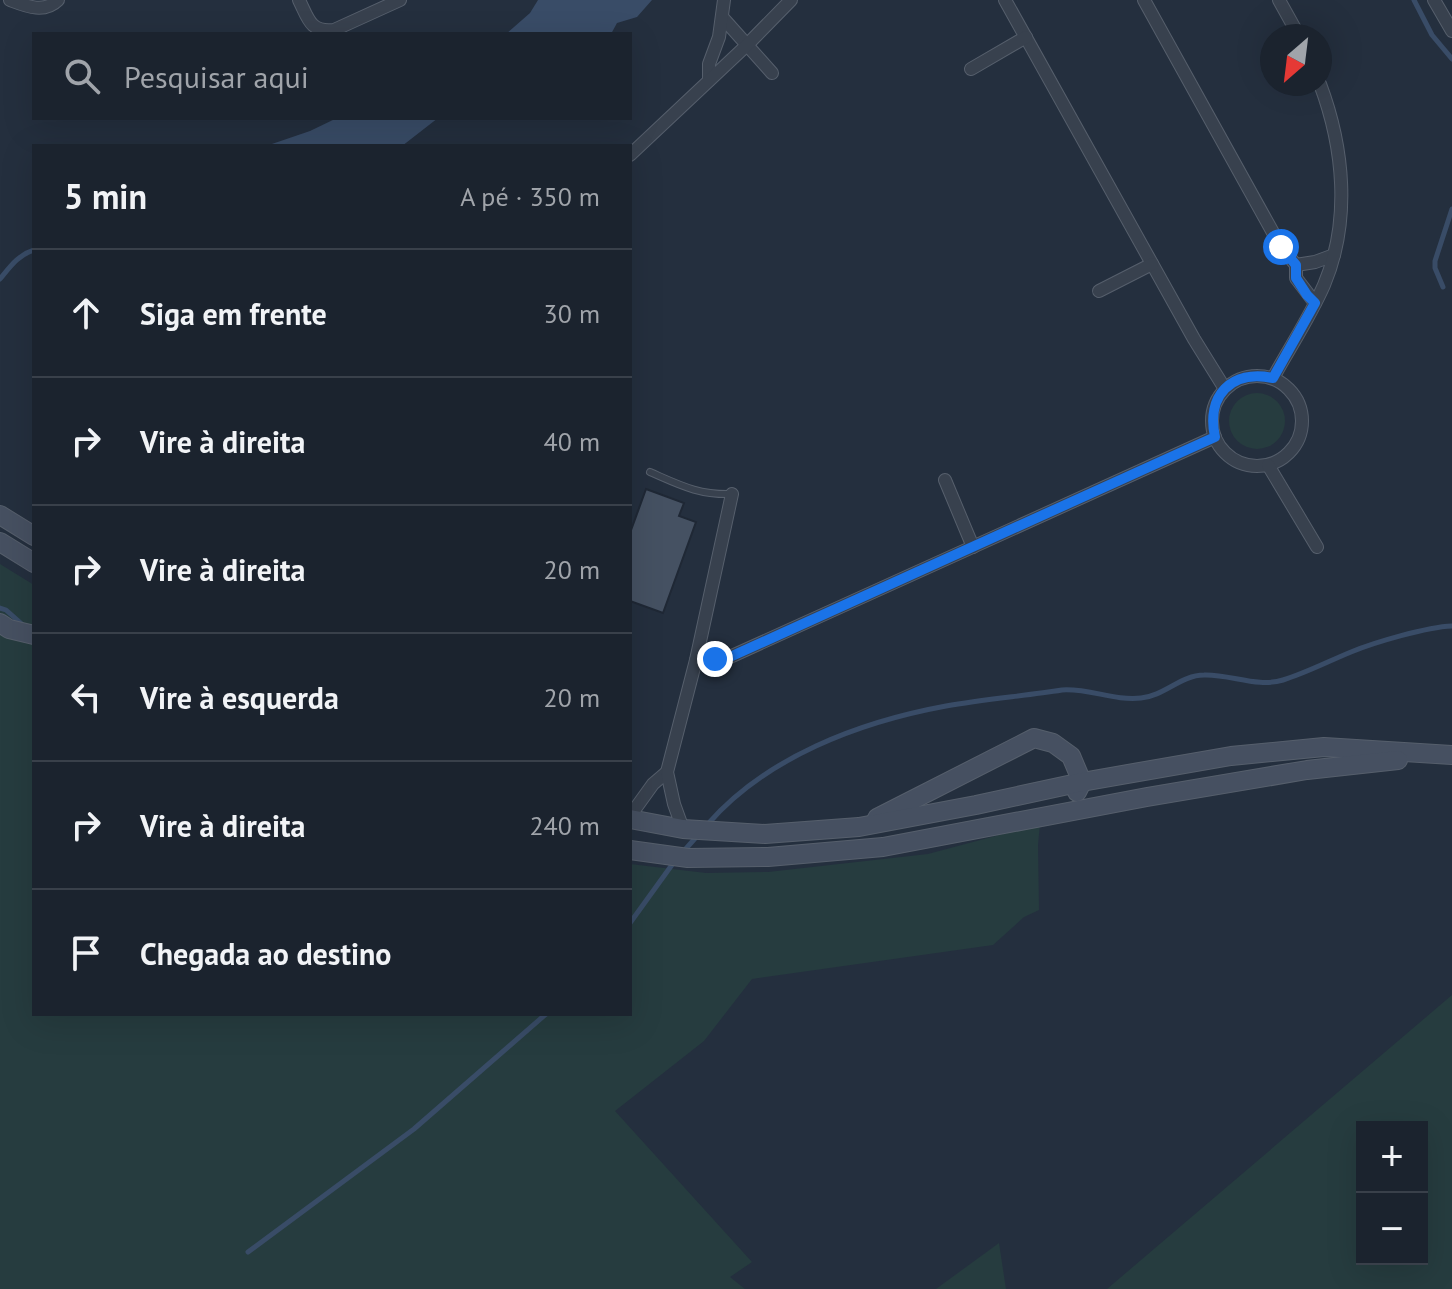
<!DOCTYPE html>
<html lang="pt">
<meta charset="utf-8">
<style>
:root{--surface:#1b232e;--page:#242b36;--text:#f1f3f6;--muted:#a0a4aa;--line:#39404a}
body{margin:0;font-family:"PT Sans",sans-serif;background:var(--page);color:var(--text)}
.controls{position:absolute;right:24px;bottom:24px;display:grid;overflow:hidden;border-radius:0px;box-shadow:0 8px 32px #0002}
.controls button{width:72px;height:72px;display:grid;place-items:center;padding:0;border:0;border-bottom:2px solid var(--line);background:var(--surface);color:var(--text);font:40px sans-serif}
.compass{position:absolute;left:1260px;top:24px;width:72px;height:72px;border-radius:50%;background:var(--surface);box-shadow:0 8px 32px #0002;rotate:208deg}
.stop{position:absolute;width:24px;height:24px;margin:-18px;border:6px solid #1a73e8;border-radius:50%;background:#fff}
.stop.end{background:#1a73e8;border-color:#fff;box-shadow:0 2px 8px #0008}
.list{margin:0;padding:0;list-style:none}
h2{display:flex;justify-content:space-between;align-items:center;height:104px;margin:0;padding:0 32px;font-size:34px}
h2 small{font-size:26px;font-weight:400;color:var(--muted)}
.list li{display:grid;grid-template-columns:52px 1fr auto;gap:24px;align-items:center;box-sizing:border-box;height:128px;padding:0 32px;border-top:2px solid var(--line)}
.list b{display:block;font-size:30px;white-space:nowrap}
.list em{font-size:26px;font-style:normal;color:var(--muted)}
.icon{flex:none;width:44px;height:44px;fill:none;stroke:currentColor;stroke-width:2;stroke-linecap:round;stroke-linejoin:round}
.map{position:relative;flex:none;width:1452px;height:1289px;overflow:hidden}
.search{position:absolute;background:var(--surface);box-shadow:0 8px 32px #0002;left:32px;top:32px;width:600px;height:88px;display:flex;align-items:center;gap:20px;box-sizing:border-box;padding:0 28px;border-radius:0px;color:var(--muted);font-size:30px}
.panel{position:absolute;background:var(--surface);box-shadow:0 8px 32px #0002;left:32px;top:144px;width:600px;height:872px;border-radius:0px}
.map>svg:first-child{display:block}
</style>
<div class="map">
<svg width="1452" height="1289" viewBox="0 0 1452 1289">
<rect width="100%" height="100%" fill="#242f3e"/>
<g fill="#263c3f" fill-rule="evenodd">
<circle cx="1257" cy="421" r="28"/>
<polygon points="0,564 34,585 34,1014 630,1014 630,864 706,873 768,872 928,854 1040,824 1038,845 1039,910 1024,917 993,945 752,979 704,1041 615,1111 752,1262 730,1277 745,1289 0,1289"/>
<path d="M1452,995v294h-345zM1422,1127v132h-60v-132z"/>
<polygon points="999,1243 1006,1289 936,1289"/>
</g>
<g fill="#394c67">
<polygon points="538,0 652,0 637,17 617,23 611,34 506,34 530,13"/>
<polygon points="337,118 438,118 402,146 266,146 310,131"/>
</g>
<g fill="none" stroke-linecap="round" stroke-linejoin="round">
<g stroke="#394c67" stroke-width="5">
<polyline points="1414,0 1432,35 1452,59"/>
<path d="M0,279c10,-12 18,-24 34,-29"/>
<polyline points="1443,287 1435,268 1435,261 1452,209"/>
<polyline points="0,608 6,610 24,626"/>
<path d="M707,825c59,-68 152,-103 239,-119 38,-7 78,-10 116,-16 27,-2 52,11 79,8 23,-2 40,-23 63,-23 26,-1 54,13 79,5 23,-7 46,-19 68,-28 24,-10 76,-25 101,-26"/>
<polyline points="683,852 698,835"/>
<polyline points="630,923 674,862"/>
<polyline points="248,1252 414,1129 546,1014"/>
</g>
</g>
<polygon fill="#455162" stroke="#1f2835" stroke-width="2" points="646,489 684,503 679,516 696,522 663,613 630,601 630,533"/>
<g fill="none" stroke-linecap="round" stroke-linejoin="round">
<g stroke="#565f6c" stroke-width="8">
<path id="service" d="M650,472c30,13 48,23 82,22"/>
</g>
<g stroke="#565f6c" stroke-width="14">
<g id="minor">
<path d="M10,0c16,6 34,14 48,0"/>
<path d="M299,0c9,18 11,33 35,30l66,-30"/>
<polyline points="1005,0 1194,339 1225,389"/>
<polyline points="1144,0 1281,247 1296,265 1296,278 1315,303"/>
<polyline points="1279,0 1299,36"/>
<polyline points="1434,0 1452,31"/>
<polyline points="722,17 772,73"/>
<polyline points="971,69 1026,37"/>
<polyline points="709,80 709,64 719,37 724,0"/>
<polyline points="630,155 747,45 791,0"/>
<polyline points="1296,265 1315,262 1334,255"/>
<polyline points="1099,291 1152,264"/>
<circle cx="1257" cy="421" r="45"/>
<path d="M1273,378c17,-31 37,-61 51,-93 27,-64 20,-137 -4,-201"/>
<polyline points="1268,465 1317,547"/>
<polyline points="945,480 973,547"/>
<polyline points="696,660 732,656 1215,437"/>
<polyline points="630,816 653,784 667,772"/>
<polyline points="683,829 674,804 667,772 696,660 732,494"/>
</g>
</g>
<g stroke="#565f6c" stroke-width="20">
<g id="secondary">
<polyline points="0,515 34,536"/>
<polyline points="0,542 34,563"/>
<polyline points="0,623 9,629 34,635"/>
<polyline points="877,818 1034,738 1053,743 1071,756 1082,782 1077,792"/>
<polyline points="630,819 683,829 765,834 859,827 976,805 1082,782 1231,756 1324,747 1452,755"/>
<polyline points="630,850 688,858 768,857 883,847 1147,797 1307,770 1398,760"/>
</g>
</g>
<use href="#service" stroke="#38414e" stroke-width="6"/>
<use href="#minor" stroke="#38414e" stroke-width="12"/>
<use href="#secondary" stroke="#465061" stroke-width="18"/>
</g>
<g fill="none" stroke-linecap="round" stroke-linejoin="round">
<path stroke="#1a73e8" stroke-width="10" d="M715,659l17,-3 483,-219c-9,-41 16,-68 58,-59l42,-75 -8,-8 -11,-17v-13l-15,-18"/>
</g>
</svg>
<div class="controls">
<button>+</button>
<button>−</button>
</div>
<svg class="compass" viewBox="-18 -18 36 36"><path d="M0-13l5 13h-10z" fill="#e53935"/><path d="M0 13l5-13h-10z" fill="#a0a4aa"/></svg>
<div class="stop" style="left:1281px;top:247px"></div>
<div class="stop end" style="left:715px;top:659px"></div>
<div class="search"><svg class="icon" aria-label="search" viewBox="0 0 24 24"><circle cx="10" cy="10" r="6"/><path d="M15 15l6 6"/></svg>Pesquisar aqui</div>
<section class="panel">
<h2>5 min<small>A pé · 350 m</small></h2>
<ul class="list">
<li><svg class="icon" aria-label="ahead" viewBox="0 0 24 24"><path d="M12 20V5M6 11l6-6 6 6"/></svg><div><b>Siga em frente</b></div><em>30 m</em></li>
<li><svg class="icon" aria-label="right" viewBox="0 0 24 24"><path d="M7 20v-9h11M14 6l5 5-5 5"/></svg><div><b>Vire à direita</b></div><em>40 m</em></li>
<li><svg class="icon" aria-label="right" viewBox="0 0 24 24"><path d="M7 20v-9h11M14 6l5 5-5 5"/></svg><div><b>Vire à direita</b></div><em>20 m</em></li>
<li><svg class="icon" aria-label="left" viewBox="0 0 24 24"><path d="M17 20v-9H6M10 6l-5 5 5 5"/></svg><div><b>Vire à esquerda</b></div><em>20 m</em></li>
<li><svg class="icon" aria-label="right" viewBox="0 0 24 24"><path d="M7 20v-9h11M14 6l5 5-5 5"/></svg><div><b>Vire à direita</b></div><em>240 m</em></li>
<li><svg class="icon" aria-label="arrive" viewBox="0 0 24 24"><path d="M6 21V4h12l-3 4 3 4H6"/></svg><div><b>Chegada ao destino</b></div></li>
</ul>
</section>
</div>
